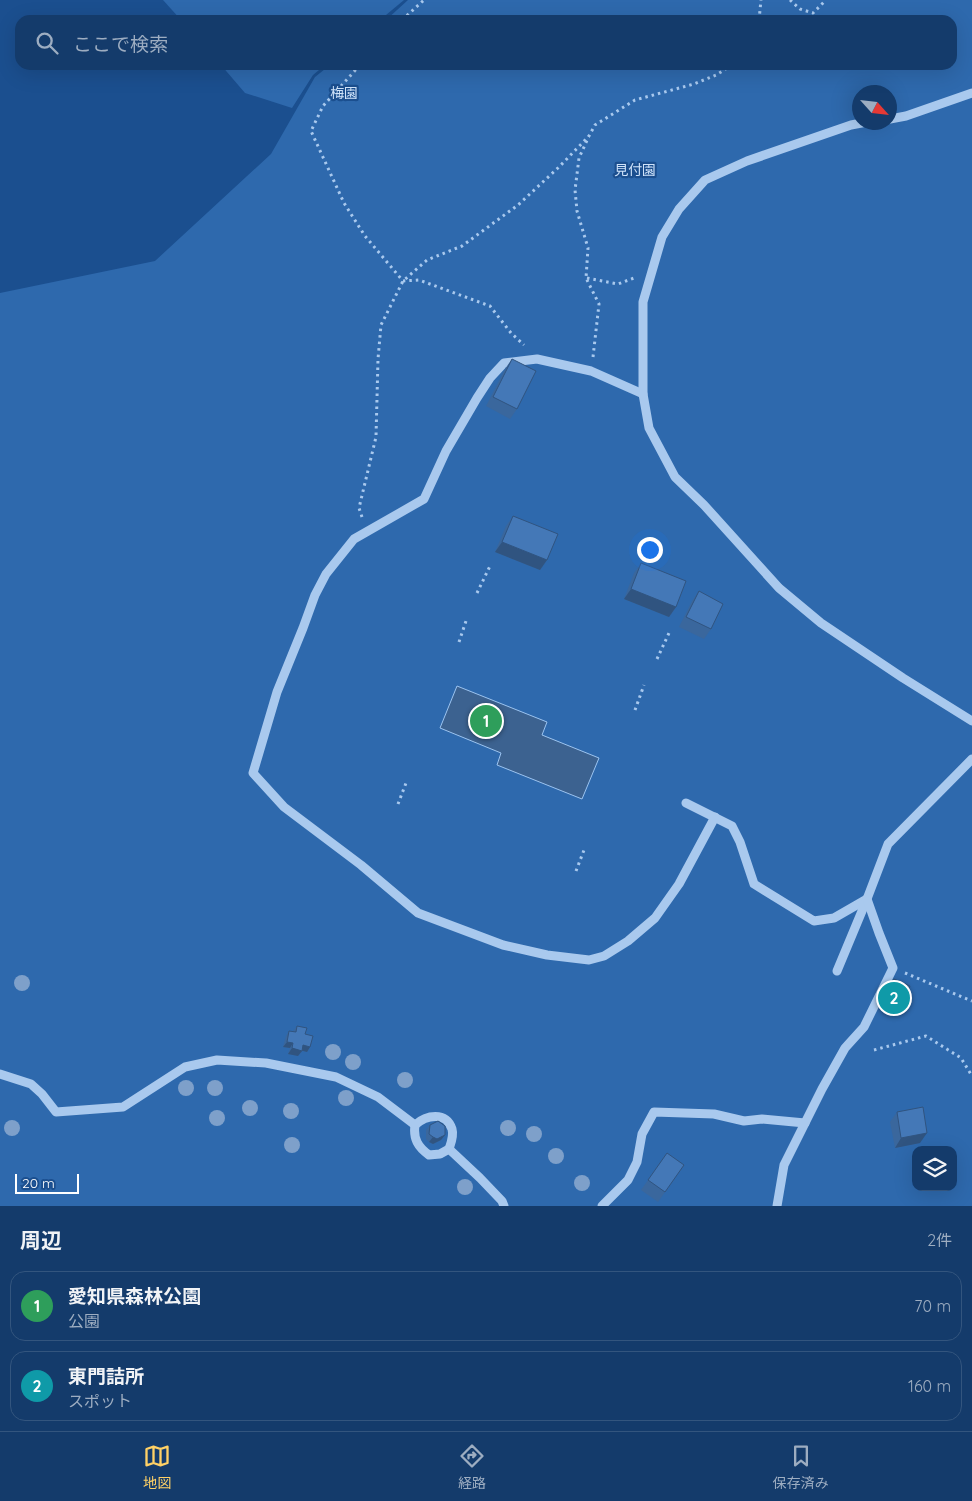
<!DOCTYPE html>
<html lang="ja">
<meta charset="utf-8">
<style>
:root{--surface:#143b6b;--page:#214673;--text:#f1f3f6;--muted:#9dadc1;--line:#33557e;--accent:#ffd166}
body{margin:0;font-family:Quicksand,"Noto Sans JP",sans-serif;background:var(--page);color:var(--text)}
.controls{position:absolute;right:15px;bottom:15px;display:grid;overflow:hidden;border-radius:10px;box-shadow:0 5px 20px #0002}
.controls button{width:45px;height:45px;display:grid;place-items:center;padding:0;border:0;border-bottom:1px solid var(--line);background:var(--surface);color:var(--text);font:25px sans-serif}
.compass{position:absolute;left:852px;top:85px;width:45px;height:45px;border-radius:50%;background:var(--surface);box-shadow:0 5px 20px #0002;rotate:117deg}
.scale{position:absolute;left:15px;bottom:12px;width:64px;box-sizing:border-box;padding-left:5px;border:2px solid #fff;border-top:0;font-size:14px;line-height:18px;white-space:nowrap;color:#fff;-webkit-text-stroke:4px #1b4f8f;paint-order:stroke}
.you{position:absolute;left:649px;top:549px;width:18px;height:18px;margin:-12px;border:4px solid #fff;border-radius:50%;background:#1a73e8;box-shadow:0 0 0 8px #1a73e833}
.badge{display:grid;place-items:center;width:32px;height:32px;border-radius:50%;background:var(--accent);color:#fff;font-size:16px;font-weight:700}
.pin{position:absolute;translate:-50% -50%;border:2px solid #fff;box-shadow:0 1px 5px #0006}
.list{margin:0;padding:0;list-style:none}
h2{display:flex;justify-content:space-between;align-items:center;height:65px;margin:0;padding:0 20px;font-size:21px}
h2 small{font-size:16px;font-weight:400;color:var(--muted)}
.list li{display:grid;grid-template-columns:32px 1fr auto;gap:15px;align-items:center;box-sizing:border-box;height:70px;margin:0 10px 10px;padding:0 10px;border:1px solid var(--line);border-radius:15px}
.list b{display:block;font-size:19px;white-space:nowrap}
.list p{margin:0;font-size:16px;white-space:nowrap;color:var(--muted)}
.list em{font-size:16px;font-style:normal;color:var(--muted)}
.icon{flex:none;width:28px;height:28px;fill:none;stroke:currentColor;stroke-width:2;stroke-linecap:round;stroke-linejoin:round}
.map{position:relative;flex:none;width:972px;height:1206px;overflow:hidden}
.search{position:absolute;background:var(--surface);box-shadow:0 5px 20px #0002;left:15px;right:15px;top:15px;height:55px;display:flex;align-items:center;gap:12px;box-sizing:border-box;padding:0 18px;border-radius:15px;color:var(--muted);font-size:19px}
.sheet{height:225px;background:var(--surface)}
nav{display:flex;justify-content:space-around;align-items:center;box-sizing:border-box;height:70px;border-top:1px solid var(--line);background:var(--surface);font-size:14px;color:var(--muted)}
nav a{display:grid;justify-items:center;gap:2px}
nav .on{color:var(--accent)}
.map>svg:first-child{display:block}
</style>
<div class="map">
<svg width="972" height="1206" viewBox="0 0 972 1206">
<rect width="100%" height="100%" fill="#1b4f8f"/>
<g fill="#2e69ad" fill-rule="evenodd">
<polygon points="163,0 404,0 380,20 181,20"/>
<path d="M408,0h564v1206h-972v-913l155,-32 116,-107 44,-77 15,-12h622v-45h-566zM860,92h30v30h-30zM916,1150h37v37h-37z"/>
<polygon points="221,65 325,65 313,75 292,108 245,93"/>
</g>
<polygon fill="#3c6290" stroke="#9cc4f0" points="457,686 547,722 542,735 599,758 582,799 497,765 501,753 440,728"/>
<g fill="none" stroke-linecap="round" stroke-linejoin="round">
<g stroke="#a9c9ee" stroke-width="3" stroke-dasharray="2.5 4" stroke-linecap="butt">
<polyline points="790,0 800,9 813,13 826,0"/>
<polyline points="402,20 424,0"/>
<polyline points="759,20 761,0"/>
<polyline points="360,65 323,106 311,131 344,203 365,236 403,281 419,280 490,306 511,333 524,345"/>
<polyline points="587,278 618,284 634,278"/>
<polyline points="593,357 599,304 586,278 588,248 577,211 575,190 579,158 589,136 595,125 635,100 694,84 716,75 732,65"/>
<polyline points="362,517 359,508 376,437 378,359 381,325 403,281 427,260 462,246 518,205 559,167 589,136"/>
<polyline points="477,593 490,566"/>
<polyline points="459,642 467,618"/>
<polyline points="657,659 669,633"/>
<polyline points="635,710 644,685"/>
<polyline points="398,804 406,783"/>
<polyline points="576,871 584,850"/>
<polyline points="905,973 972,1001"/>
<polyline points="874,1050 926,1036 961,1058 972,1076"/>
</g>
<g stroke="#a9c9ee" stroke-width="9">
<polyline points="890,119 906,116 972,93"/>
<polyline points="867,122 851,125 747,161 705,180 679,209 662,237 643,302 643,394 649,428 675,477 704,505 779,588 821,623 903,678 972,721"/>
<polyline points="643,394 591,371 537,359 504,363 490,378 477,398 446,451 424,499 354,539 326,574 315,595 303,628 277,692 253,773 284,807 361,865 418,913 503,945 547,955 589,960 604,956 628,941 655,918 679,884 715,817"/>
<polyline points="686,803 732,826 740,842 754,884 814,921 834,918 867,899"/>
<polyline points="837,971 867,899"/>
<path d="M0,1074l31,10 11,10 14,18 67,-5 62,-40 32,-7 49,3 70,14 42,20 37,28c-2,14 3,22 14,30l11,-1 9,-5 31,29 22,23 2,5"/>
<path d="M415,1125c11,-10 31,-14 37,4 2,7 -1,14 -3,20"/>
<polyline points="602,1206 628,1180 637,1162 642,1134 654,1112 714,1114 744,1121 762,1119 805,1123"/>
<polyline points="777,1206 784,1165 822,1089 845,1048 864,1027 893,968 879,933 867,899 888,844 972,759"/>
</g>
</g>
<g fill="#7ea0ca">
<circle cx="22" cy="983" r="8"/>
<circle cx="333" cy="1052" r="8"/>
<circle cx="353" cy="1062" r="8"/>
<circle cx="405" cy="1080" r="8"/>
<circle cx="186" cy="1088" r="8"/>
<circle cx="215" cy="1088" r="8"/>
<circle cx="346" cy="1098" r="8"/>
<circle cx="250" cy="1108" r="8"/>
<circle cx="291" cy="1111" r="8"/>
<circle cx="217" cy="1118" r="8"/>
<circle cx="12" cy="1128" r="8"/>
<circle cx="508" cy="1128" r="8"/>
<circle cx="534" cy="1134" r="8"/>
<circle cx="292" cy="1145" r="8"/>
<circle cx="556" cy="1156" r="8"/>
<circle cx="582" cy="1183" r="8"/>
<circle cx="465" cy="1187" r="8"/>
</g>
<g fill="#3a679d">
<polygon points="512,359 517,409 510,419 486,406 505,369"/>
<polygon points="513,516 547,560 540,570 495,552 506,526"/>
<polygon points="641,563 676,607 669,617 624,599 634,573"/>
<polygon points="699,591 711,629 704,639 679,627 692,601"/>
<polygon points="894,979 898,1011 882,1005 890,984"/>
<polygon points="297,1026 305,1034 310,1047 307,1052 302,1051 298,1056 288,1054 290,1048 283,1047 286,1036 289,1031 293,1031"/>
<polygon points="897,1112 920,1143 895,1148 890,1122"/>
<polygon points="430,1125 445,1135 441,1140 433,1144 429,1142 426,1139 426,1130"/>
<polygon points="667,1153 684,1165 658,1202 641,1190"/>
</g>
<g fill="#305480">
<polygon points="502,542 547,560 540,570 495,552"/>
<polygon points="631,589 676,607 669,617 624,599"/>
<polygon points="885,1000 901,1006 898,1011 882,1005"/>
<polygon points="287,1042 293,1043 290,1048 283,1047"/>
<polygon points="303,1045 310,1047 307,1052 300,1050 302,1051 298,1056 288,1054 292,1048"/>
<polygon points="927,1133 920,1143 895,1148 901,1138"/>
<polygon points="445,1135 441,1140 433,1144 429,1142 433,1137"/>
</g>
<g fill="#4478b7" stroke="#305480">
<polygon points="512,359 536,371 517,409 493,397"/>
<polygon points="513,516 558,534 547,560 502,542"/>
<polygon points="641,563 686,581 676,607 631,589"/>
<polygon points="699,591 723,604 711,629 686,617"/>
<polygon points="894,979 910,986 901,1006 885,1000"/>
<polygon points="297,1026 307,1028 305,1034 313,1036 310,1047 303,1045 302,1051 292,1048 293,1043 287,1042 289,1031 296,1032"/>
<polygon points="923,1107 927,1133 901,1138 897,1112"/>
<polygon points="438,1121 445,1126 445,1135 437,1139 433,1137 429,1134 430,1125"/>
<polygon points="667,1153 684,1165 665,1192 648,1180"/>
</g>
<g text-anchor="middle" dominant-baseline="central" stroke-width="4.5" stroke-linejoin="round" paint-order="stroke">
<g font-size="14" fill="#cfe3fa" stroke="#1b4f8f">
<text x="344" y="93">梅園</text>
<text x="635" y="170">見付園</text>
</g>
</g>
</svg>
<div class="controls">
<button><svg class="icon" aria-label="layers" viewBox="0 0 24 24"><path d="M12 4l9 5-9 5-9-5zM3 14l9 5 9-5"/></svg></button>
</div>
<svg class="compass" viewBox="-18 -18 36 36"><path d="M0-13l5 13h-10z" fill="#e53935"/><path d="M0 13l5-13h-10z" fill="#9dadc1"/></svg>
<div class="scale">20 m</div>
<div class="you"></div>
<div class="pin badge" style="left:486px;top:721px;background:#2e9e5b">1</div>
<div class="pin badge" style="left:894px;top:998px;background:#0f9aa8">2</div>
<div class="search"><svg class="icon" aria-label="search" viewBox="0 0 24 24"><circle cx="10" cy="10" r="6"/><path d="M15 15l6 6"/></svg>ここで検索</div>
</div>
<section class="sheet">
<h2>周辺<small>2件</small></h2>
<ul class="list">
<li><span class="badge" style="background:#2e9e5b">1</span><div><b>愛知県森林公園</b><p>公園</p></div><em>70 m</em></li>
<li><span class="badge" style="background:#0f9aa8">2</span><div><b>東門詰所</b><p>スポット</p></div><em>160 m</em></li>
</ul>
</section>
<nav>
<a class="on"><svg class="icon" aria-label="map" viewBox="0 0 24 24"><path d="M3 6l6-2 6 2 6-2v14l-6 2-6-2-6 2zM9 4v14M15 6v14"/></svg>地図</a>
<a><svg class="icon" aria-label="directions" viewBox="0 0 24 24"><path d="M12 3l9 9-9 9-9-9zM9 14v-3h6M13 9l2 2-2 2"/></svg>経路</a>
<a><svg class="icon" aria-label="saved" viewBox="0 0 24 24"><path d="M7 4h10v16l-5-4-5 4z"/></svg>保存済み</a>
</nav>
